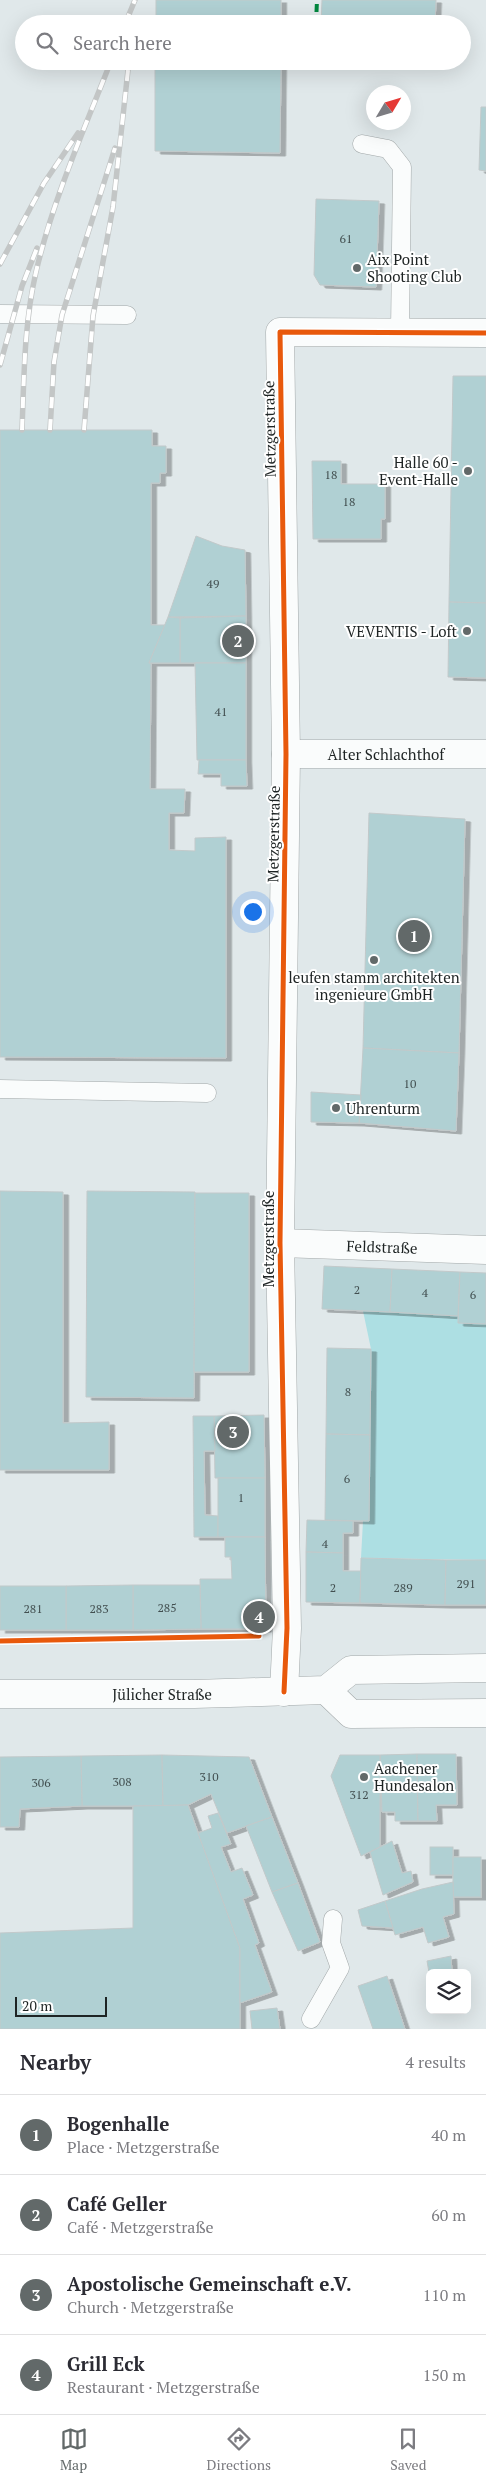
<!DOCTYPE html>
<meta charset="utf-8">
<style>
:root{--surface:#fff;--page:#f7f7f7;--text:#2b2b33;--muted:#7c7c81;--line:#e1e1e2;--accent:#626969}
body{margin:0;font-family:"PT Serif",serif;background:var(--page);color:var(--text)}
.controls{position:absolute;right:15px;bottom:15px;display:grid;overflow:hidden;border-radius:8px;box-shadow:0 5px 20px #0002}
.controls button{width:45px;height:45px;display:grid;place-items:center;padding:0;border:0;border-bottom:1px solid var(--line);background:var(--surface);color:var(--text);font:25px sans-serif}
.compass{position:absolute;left:366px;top:85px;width:45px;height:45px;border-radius:50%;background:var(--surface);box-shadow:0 5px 20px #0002;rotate:52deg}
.scale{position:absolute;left:15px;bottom:12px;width:92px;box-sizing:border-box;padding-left:5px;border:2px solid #1e2424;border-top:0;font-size:14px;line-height:18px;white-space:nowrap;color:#1e2424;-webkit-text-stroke:4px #fff;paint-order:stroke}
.you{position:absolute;left:252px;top:911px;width:18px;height:18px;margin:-12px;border:4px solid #fff;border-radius:50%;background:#1a73e8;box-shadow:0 0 0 8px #1a73e833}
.badge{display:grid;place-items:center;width:32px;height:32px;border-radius:50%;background:var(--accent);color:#fff;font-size:16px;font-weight:700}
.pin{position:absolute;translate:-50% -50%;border:2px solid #fff;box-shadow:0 1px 5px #0006}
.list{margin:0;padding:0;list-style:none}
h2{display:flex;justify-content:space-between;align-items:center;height:65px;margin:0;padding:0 20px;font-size:21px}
h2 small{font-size:16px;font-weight:400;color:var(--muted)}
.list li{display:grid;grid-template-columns:32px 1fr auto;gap:15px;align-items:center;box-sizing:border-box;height:80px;padding:0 20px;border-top:1px solid var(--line)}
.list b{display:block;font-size:19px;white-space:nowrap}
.list p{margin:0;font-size:16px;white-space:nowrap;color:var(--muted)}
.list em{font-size:16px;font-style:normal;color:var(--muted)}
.icon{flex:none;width:28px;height:28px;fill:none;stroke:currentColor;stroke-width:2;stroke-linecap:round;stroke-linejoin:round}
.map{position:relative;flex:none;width:486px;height:2029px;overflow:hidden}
.search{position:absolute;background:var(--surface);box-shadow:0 5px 20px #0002;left:15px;right:15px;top:15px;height:55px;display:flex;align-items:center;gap:12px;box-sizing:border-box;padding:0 18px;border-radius:28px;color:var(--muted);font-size:19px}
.sheet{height:385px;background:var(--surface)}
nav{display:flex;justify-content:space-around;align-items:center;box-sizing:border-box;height:70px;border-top:1px solid var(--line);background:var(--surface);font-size:14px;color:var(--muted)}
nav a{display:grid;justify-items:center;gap:2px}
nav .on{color:var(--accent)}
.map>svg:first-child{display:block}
</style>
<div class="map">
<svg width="486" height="2029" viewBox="0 0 486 2029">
<defs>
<filter id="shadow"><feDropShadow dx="5.5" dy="3" stdDeviation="0" flood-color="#0004"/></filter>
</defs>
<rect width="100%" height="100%" fill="#e0e8ea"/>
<polygon fill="#addfe3" points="363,1311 458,1316 458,1323 486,1324 486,1560 361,1558 363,1521 369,1521 371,1349"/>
<g fill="#b0d0d3" stroke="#c2c9ca" filter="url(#shadow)">
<rect x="156" y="0" width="125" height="24"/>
<polygon points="322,0 436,0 435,24 321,24"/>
<polygon points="155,61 281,61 280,153 155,151"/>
<polygon points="481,107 486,107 486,171 479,170"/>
<polygon points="316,199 379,201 376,287 320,285 314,275"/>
<polygon points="453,376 486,376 486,603 449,602"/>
<polygon points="0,430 152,430 152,446 166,446 166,473 160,473 160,483 151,483 151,625 165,625 149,663 151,663 150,789 185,789 184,813 169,813 169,850 195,851 195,838 226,837 226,1058 0,1057"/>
<polygon points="312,461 341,461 341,484 385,484 385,519 381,519 381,539 313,539"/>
<polygon points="196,536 222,546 245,550 246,616 168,617"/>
<polygon points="449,602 486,603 486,678 448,677"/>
<polygon points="246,616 246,663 180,663 180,618"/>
<polygon points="168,617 180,618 180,663 149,663"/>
<polygon points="195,663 246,663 246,760 197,760"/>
<polygon points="199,760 246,760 247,786 221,786 221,774 198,774"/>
<polygon points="369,813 465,819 459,1053 363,1048"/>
<polygon points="363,1048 459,1053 456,1131 359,1123"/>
<polygon points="311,1092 361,1095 359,1123 311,1122"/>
<polygon points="0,1191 63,1192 63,1423 109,1422 109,1470 0,1470"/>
<polygon points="87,1191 195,1192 194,1398 86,1397"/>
<polygon points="195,1193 249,1193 249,1372 194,1372"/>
<polygon points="324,1266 392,1269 390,1312 322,1309"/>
<polygon points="392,1269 460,1272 458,1316 390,1312"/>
<polygon points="460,1272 486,1273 486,1324 458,1323"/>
<polygon points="327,1348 371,1349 370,1435 326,1434"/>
<polygon points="264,1415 265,1478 215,1478 214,1416"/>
<polygon points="193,1416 214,1416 215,1451 204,1451 205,1515 218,1516 218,1537 194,1537"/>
<polygon points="326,1434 370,1435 369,1521 325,1520"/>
<rect x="218" y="1478" width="47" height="59"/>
<polygon points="307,1520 353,1521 353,1533 343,1533 343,1553 306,1552"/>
<polygon points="225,1537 265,1537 266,1629 201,1629 200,1579 232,1579 231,1557 225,1557"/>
<polygon points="306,1552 343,1553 343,1571 361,1571 360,1603 306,1602"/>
<polygon points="361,1558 446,1560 445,1605 360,1603"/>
<polygon points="446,1560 486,1560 486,1605 445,1605"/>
<polygon points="133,1585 200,1585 201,1629 133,1630"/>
<polygon points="133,1585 133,1630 66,1630 66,1586"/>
<rect x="0" y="1586" width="66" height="44"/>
<polygon points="417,1754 418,1821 395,1821 395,1812 382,1812 380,1755"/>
<polygon points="417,1754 456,1754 457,1805 436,1805 437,1821 418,1821"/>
<polygon points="162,1755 163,1806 82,1806 81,1756"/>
<polygon points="162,1755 249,1757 272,1817 227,1833 211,1794 188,1805 163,1806"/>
<polygon points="340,1755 380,1755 380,1847 361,1856 331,1776"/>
<polygon points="81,1756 82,1806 20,1809 19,1827 0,1827 0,1757"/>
<polygon points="188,1805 240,1948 240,2029 0,2029 0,1933 133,1928 133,1806"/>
<polygon points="218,1813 231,1844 221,1847 231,1872 242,1868 253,1895 243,1899 259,1943 255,1945 272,1992 240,2003 240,1948 198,1833 212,1828 208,1816"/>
<polygon points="272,1817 298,1883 272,1892 246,1826"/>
<polygon points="392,1841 402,1873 411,1871 413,1882 383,1895 370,1852"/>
<rect x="430" y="1847" width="23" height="28"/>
<rect x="453" y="1857" width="28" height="40"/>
<polygon points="453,1882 454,1914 443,1917 449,1937 428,1943 423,1927 395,1935 385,1901 422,1889"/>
<polygon points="298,1883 320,1942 298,1951 272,1892"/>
<polygon points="385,1901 393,1928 362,1926 358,1910"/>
<polygon points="451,1956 452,1973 430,1973 430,1978 427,1961"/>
<polygon points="387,1976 405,2029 373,2029 358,1986"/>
<polygon points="277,2008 280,2029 252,2029 250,2011"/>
</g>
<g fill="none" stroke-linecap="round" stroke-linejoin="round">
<g stroke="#a2a8a9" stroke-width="19">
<g id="lane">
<polyline points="362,144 388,149 402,167 400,332"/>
<polyline points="0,314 127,315"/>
<polyline points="0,1089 207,1093"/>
<polyline points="311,2019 340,1968 331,1943 333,1919"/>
</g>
</g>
<g stroke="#a2a8a9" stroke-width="29">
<g id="street">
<path id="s1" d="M286,754h200"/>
<path id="s2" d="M280,1243l206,7"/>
<polyline points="284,1692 287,1628 280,1243 286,754 280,332 486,333"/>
</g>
</g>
<g stroke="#a2a8a9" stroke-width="29">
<g id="secondary">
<polyline points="326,1690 351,1714 486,1713"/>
<path id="s3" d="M0,1694h194l132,-4 25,-20 135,-2"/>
</g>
</g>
<use href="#lane" stroke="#fafcfc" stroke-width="18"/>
<use href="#street" stroke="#fafcfc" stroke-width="28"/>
<use href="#secondary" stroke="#fafcfc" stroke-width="28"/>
<g stroke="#c3c6c6" stroke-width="5.5">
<g id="rail">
<polyline points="125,24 135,0"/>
<polyline points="0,264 44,183 78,133"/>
<polyline points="0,365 22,286 37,248"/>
<path d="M22,430c2,-53 2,-106 14,-158 17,-73 48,-142 75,-211"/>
<polyline points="50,430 54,362 62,315 115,148"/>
<polyline points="84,430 93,316 113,207 129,61"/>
</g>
</g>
<use href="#rail" stroke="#fff" stroke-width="4" stroke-dasharray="11" stroke-linecap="butt"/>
<g stroke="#00873e" stroke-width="4" stroke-dasharray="8 4" stroke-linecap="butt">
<polyline points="316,24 317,0"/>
<polyline points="316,63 316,61"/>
</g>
<g stroke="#fff" stroke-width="8">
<g id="cycleway">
<polyline points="0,1641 259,1636"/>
<polyline points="284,1692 287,1628 280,1243 286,754 280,332 486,333"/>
</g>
</g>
<use href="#cycleway" stroke="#e8590c" stroke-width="5"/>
</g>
<g fill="#626969" stroke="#fff" stroke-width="2">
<circle cx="357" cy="268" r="5"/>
<circle cx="468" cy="471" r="5"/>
<circle cx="467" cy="631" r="5"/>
<circle cx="374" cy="960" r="5"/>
<circle cx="336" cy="1108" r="5"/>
<circle cx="364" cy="1777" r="5"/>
</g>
<g text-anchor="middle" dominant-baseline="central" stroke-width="4" stroke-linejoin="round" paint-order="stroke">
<g font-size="12" fill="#424f50">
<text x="346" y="238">61</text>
<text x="331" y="474">18</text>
<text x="349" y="501">18</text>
<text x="213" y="583">49</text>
<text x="221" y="711">41</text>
<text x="410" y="1083">10</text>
<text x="357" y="1289">2</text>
<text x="425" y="1292">4</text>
<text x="473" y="1294">6</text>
<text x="348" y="1391">8</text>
<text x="347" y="1478">6</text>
<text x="241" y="1497">1</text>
<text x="325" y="1543">4</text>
<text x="466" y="1583">291</text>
<text x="333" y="1587">2</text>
<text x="403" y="1587">289</text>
<text x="167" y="1607">285</text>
<text x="33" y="1608">281</text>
<text x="99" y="1608">283</text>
<text x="209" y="1776">310</text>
<text x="122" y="1781">308</text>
<text x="41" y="1782">306</text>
<text x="359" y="1794">312</text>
</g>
<g font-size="15" fill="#1e2424" stroke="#fff" text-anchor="start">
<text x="367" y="259">Aix Point<tspan x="367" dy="17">Shooting Club</tspan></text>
<text x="458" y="462" text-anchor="end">Halle 60 -<tspan x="458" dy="17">Event-Halle</tspan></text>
<text x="457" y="631" text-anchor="end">VEVENTIS - Loft</text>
<text x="374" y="977" text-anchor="middle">leufen stamm architekten<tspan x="374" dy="17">ingenieure GmbH</tspan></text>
<text x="346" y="1108">Uhrenturm</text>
<text x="374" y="1768">Aachener<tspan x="374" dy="17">Hundesalon</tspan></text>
</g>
<g font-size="15" fill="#1e2424" stroke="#fff">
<text transform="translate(269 429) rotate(-91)">Metzgerstraße</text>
<text stroke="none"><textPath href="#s1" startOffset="100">Alter Schlachthof</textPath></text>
<text transform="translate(273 834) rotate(-89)">Metzgerstraße</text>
<text transform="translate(268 1239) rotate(-90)">Metzgerstraße</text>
<text stroke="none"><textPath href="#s2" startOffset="102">Feldstraße</textPath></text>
<text stroke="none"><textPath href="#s3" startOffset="162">Jülicher Straße</textPath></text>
</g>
</g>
</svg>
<div class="controls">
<button><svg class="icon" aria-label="layers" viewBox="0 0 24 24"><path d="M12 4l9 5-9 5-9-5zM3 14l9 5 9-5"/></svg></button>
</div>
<svg class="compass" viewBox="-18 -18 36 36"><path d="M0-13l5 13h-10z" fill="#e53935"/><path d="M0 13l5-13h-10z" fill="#7c7c81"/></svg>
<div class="scale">20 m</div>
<div class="you"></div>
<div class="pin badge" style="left:414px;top:936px">1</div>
<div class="pin badge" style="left:238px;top:641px">2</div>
<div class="pin badge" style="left:233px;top:1432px">3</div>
<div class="pin badge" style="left:259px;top:1617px">4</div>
<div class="search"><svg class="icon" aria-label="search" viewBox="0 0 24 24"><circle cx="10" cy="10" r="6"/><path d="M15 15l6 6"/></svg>Search here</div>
</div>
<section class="sheet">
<h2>Nearby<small>4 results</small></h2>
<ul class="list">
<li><span class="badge">1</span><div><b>Bogenhalle</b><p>Place · Metzgerstraße</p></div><em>40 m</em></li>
<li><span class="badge">2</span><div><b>Café Geller</b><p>Café · Metzgerstraße</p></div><em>60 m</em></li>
<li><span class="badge">3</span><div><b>Apostolische Gemeinschaft e.V.</b><p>Church · Metzgerstraße</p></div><em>110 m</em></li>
<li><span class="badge">4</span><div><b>Grill Eck</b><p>Restaurant · Metzgerstraße</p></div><em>150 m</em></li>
</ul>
</section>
<nav>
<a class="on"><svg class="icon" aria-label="map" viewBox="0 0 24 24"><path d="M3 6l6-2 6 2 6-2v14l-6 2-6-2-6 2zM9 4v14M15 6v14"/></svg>Map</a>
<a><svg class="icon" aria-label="directions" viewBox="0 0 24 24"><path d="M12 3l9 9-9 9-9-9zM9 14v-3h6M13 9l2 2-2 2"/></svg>Directions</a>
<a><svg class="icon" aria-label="saved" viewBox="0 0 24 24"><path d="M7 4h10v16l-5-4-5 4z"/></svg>Saved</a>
</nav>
